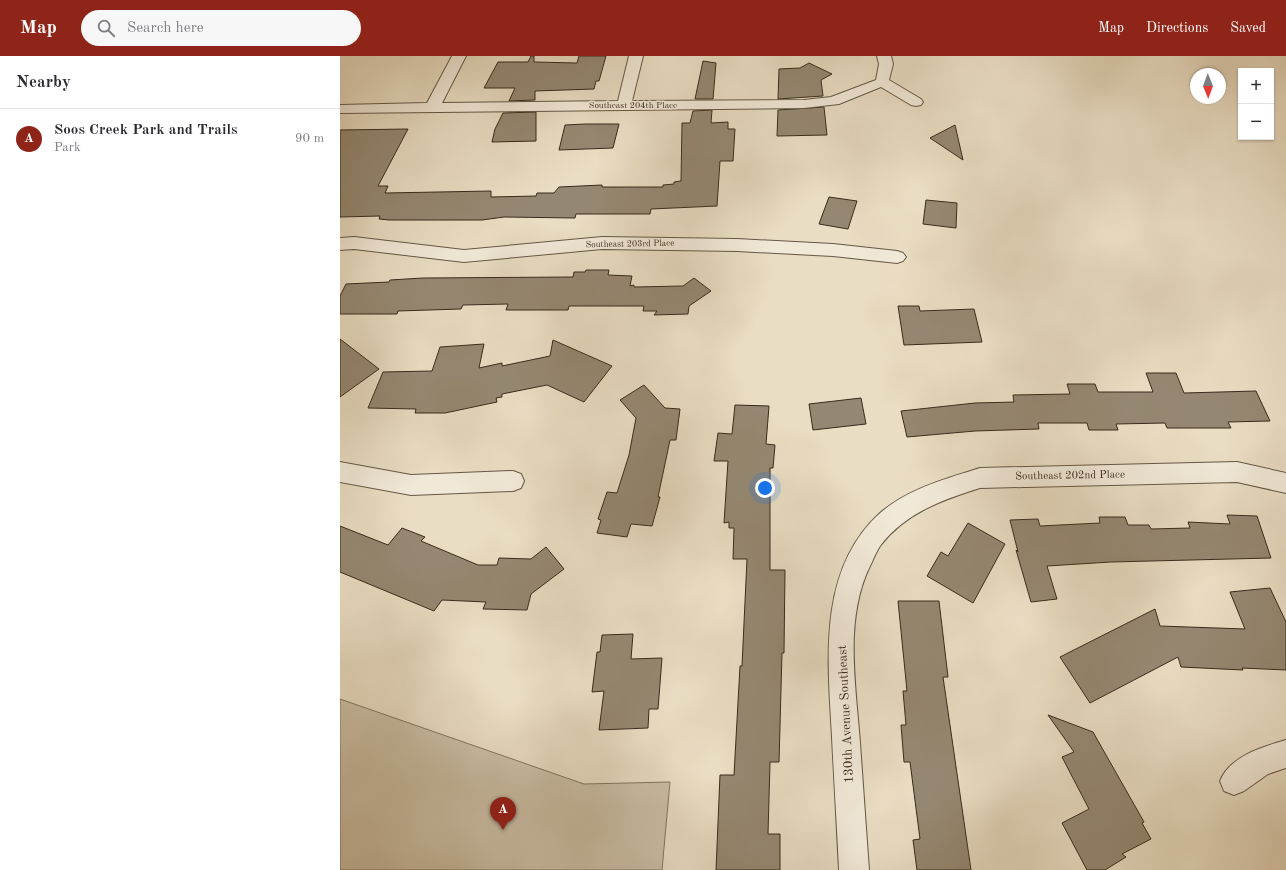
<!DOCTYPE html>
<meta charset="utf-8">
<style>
:root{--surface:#fff;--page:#f7f7f7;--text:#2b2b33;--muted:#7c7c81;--line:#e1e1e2;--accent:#8f2418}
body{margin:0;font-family:"Old Standard TT",serif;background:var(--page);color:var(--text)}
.controls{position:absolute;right:12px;top:12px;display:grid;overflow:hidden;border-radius:0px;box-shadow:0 1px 3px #0004}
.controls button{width:36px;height:36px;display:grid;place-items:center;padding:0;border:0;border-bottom:1px solid var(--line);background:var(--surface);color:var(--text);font:20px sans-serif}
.compass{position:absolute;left:850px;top:12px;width:36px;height:36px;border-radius:50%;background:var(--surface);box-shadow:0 1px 3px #0004;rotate:179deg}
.you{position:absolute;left:425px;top:432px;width:14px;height:14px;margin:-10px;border:3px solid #fff;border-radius:50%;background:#1a73e8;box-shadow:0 0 0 6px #1a73e833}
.badge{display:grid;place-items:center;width:26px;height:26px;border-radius:50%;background:var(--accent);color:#fff;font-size:13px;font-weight:700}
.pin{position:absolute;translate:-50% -33px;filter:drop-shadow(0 1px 2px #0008)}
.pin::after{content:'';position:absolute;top:21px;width:14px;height:12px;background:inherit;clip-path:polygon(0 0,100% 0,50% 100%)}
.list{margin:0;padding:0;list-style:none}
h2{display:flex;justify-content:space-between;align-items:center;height:52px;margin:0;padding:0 16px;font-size:17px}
h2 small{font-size:13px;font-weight:400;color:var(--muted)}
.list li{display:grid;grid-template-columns:26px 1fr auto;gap:12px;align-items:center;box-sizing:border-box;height:60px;padding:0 16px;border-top:1px solid var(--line)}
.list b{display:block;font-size:15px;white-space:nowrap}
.list p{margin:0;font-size:13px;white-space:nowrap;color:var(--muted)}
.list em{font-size:13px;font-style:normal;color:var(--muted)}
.icon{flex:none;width:22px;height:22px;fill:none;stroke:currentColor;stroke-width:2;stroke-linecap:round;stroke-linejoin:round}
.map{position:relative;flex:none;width:946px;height:814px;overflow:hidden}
header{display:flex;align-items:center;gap:24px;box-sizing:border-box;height:56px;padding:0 20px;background:var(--accent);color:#fff}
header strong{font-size:19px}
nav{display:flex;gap:22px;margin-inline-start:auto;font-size:14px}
.search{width:280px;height:36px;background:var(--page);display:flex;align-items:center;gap:10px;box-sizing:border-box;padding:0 14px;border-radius:22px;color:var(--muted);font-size:15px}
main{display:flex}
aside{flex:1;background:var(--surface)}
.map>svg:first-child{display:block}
</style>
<header>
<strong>Map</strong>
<div class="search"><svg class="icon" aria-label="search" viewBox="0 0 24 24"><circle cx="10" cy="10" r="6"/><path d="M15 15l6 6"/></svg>Search here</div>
<nav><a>Map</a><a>Directions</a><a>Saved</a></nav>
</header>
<main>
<aside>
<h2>Nearby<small></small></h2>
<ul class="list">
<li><span class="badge">A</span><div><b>Soos Creek Park and Trails</b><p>Park</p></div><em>90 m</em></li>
</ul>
</aside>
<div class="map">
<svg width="946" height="814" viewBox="0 0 946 814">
<rect width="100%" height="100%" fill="#e9ddc3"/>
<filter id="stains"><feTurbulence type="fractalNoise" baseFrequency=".005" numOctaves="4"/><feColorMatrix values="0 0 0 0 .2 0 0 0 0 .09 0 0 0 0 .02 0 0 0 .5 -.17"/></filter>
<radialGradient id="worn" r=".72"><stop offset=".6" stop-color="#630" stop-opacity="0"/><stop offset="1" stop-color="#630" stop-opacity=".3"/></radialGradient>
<polygon fill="#cbbfa6" stroke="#827560" points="0,643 244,728 330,726 322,814 0,814"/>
<g fill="#958872" stroke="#392b1b">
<polygon points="191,0 194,0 194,6 237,7 239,0 266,0 259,25 256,25 254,33 195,35 195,44 169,45 175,32 144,32 158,6 188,6"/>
<polygon points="363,5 376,7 373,43 355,43"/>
<polygon points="469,7 492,18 481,24 483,40 438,43 439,13 460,12"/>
<polygon points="484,51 487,79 437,80 438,54"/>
<polygon points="372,54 371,67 388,66 388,73 395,73 393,105 380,105 377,150 311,153 310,158 236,158 235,162 164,161 142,164 49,164 39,163 40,160 0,161 0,74 68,73 38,130 48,130 45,137 151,135 151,141 196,140 197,137 214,137 219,131 262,129 262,131 323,131 323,129 334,128 334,126 341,125 342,67 350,67 353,55"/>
<polygon points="196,56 196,85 152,86 155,73 163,57"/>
<polygon points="245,68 279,68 273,92 219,94 225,69"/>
<polygon points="615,69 623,104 590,82"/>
<polygon points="489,141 517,145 508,173 479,168"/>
<polygon points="586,144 617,147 616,172 583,168"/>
<polygon points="246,214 269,214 268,219 292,220 290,230 294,229 294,231 343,230 354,222 371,235 349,250 348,258 314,259 317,255 303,255 304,250 229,250 228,254 166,254 168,248 123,249 121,253 58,255 57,258 0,258 0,240 6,228 49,226 50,224 83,222 233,221 234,216 245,216"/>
<polygon points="558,250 579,250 580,255 634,253 642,286 564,289"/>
<polygon points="0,283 39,313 0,341"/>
<polygon points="213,284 272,310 244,346 207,329 162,338 162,341 156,342 157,346 105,357 75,357 76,353 28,352 43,316 92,315 100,291 144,288 139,312 162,307 162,310 210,300"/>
<polygon points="806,317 836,317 844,337 916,335 930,365 888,366 891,372 827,372 825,367 776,368 778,374 749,374 747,367 698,367 699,373 635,375 567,381 561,355 635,347 674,346 673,339 730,338 727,328 755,328 758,336 813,336"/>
<polygon points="304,329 325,352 340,353 336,384 330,384 318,441 320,441 312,470 291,468 287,481 257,477 261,464 258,463 267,436 277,437 289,399 296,362 280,344"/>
<polygon points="521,342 526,368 473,374 469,348"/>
<polygon points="395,349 429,350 426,388 435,389 433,412 430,412 430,514 445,514 444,597 442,597 439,706 430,706 428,778 440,778 440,814 376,814 380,719 394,719 400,610 402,610 407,503 393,503 394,472 389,472 389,466 384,467 388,405 374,405 378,377 392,378"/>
<polygon points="887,459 917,460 931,502 771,506 707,510 717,543 691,546 676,494 678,496 670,464 698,463 700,470 760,467 759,461 785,461 788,469 809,469 811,473 850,472 848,466 890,468"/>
<polygon points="628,467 665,488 633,547 587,520 601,496 608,500"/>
<polygon points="0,470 48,489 62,472 85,481 81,485 138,509 157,509 159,502 191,503 206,491 224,513 191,538 187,554 143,553 146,546 102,544 94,555 0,516"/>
<polygon points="930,532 946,566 946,614 902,612 903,614 841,611 838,601 750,647 720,601 815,553 820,570 905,573 890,536"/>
<polygon points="558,545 599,545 608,621 603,621 631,814 577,814 573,784 580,783 570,706 564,706 561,669 566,669 563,635 567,635"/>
<polygon points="293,578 291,603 322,602 318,653 309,653 308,672 259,674 264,635 252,636 257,596 260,596 262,579"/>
<polygon points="708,659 753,676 804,766 802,767 811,783 782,798 786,801 765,814 747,814 722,767 749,753 722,701 734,696"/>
</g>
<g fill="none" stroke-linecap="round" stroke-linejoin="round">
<g stroke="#655845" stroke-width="2">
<g id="street">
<polygon points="112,0 126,0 102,47 278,45 289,0 303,0 292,45 464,44 491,41 536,24 539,8 537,0 551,0 553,8 549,24 581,43 583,46 581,49 576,50 571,49 541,31 499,48 464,52 0,57 0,49 87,47"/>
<polygon points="14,181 124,194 262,181 397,183 493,188 557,195 563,197 566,201 563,205 557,207 493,200 397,195 262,193 124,206 14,193 0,194 0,182"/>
<polygon points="0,406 71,419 173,415 181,418 184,425 181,432 173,435 71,439 0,426"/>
<path d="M897,406l49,11v20l-49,-11 -257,6c-38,12 -75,25 -100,58 -3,5 -6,11 -8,16 -29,55 -16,123 -12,181 3,43 6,85 9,127h-30c-2,-44 -5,-89 -7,-133 -4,-75 -15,-166 47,-223 28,-25 66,-35 101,-46z"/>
<path d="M946,684v28l-18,6 -24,17 -10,4 -10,-4 -4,-10c10,-25 42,-34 66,-41z"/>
</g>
</g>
<use href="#street" fill="#f1e9d8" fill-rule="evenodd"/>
</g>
<g text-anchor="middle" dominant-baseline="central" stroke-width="3" stroke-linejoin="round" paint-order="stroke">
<g font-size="9" fill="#392b1b" stroke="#f1e9d8">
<text x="293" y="49">Southeast 204th Place</text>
<text transform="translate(290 188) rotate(-1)">Southeast 203rd Place</text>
</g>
<g font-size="11" fill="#392b1b" stroke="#f1e9d8">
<text transform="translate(730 420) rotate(-1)">Southeast 202nd Place</text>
</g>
<g font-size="13" fill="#392b1b" stroke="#f1e9d8">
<text transform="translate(506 658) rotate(-93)">130th Avenue Southeast</text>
</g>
</g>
<rect width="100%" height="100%" filter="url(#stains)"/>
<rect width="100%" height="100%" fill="url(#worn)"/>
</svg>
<div class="controls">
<button>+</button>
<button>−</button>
</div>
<svg class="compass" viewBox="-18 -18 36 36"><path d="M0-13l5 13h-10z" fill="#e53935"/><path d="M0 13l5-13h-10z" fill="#7c7c81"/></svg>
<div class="you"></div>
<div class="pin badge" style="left:163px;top:774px">A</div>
</div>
</main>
